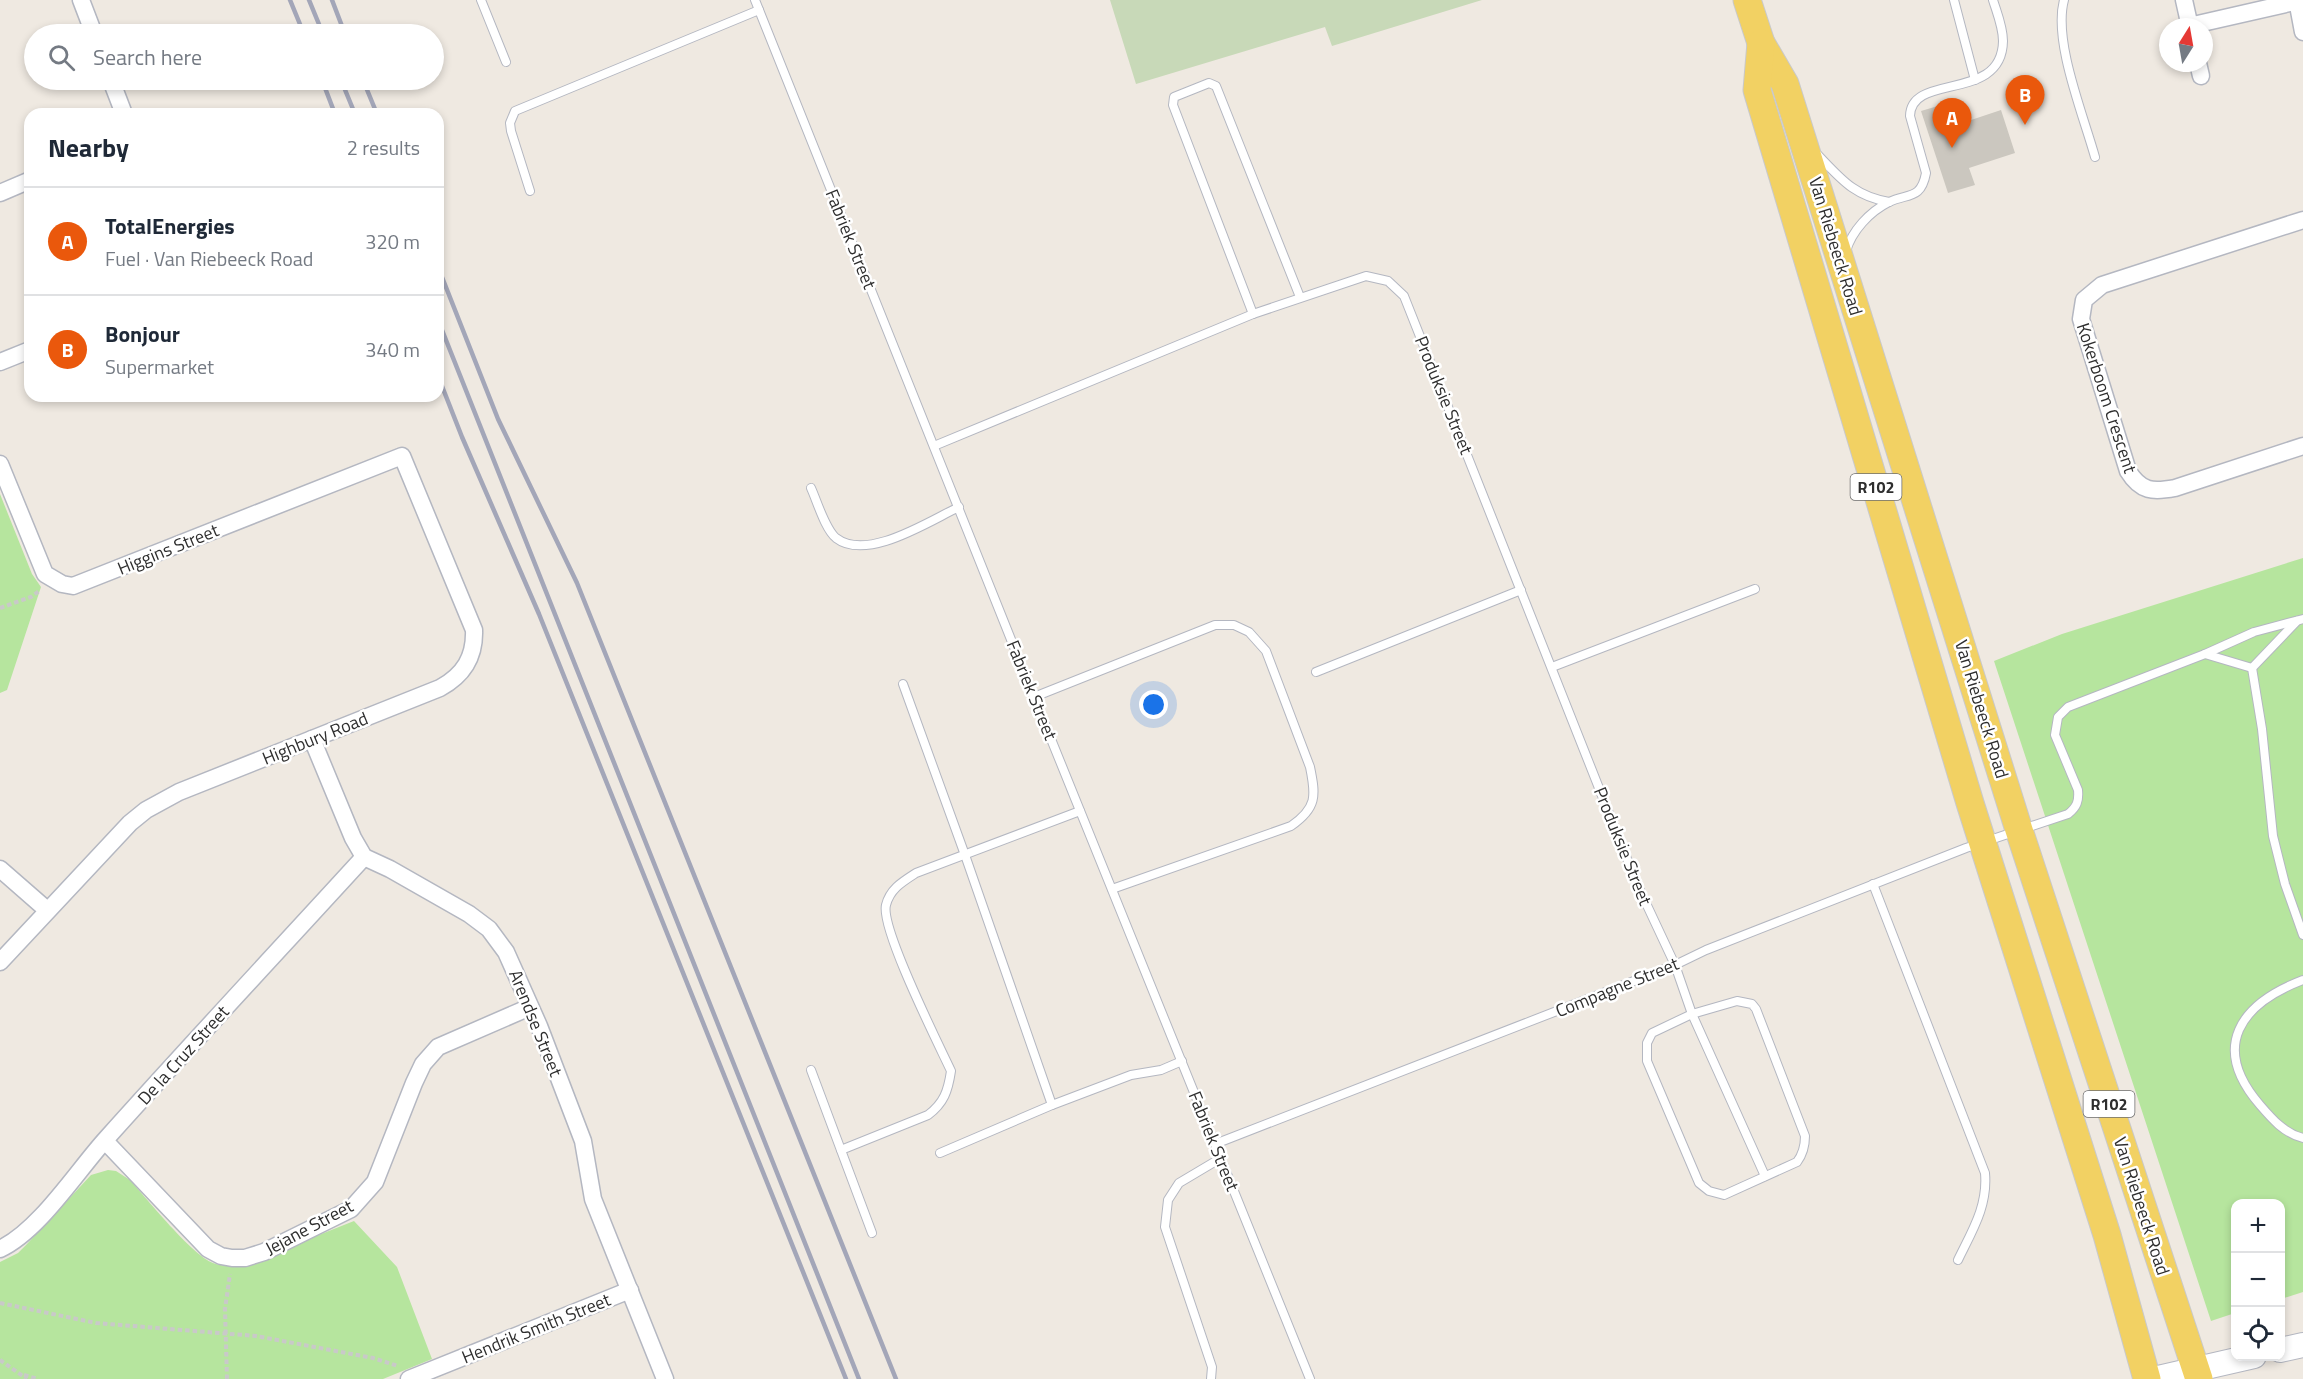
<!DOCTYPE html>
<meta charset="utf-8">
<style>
:root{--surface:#fff;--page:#f2f2f3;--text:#1f2937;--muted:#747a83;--line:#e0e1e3;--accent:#ea580c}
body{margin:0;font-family:"Titillium Web",sans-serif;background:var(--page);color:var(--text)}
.controls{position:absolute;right:18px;bottom:18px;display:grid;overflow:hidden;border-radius:12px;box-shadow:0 3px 9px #0003}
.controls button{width:54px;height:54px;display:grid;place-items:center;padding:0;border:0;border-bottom:2px solid var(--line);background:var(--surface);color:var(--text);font:30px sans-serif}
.compass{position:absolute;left:2159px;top:18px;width:54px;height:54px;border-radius:50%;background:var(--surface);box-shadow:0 3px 9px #0003;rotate:11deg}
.you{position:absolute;left:1154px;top:705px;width:21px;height:21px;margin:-15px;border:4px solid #fff;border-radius:50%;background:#1a73e8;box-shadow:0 0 0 9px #1a73e833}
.badge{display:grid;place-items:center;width:39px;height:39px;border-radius:50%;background:var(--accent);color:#fff;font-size:20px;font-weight:700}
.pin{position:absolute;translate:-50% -50px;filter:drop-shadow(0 2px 3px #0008)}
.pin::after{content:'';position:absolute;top:32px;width:21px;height:18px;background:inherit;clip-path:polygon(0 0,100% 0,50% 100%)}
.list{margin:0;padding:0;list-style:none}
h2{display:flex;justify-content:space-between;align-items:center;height:78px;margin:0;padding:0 24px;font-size:26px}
h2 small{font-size:20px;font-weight:400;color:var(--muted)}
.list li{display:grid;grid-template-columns:39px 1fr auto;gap:18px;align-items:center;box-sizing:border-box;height:108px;padding:0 24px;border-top:2px solid var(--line)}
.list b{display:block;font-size:22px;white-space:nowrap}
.list p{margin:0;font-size:20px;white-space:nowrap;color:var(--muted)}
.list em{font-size:20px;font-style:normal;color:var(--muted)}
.icon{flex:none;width:33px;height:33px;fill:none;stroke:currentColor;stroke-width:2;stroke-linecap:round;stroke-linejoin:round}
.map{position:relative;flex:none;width:2303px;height:1379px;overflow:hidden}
.search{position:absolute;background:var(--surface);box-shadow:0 3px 9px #0003;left:24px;top:24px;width:420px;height:66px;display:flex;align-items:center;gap:15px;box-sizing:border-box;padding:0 21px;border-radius:33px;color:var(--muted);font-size:22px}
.panel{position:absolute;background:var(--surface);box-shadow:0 3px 9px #0003;left:24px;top:108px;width:420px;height:294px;border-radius:18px}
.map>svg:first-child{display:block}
</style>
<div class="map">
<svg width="2303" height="1379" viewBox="0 0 2303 1379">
<rect width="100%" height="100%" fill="#efe9e1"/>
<g fill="#b6e59e">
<polygon points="0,494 32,574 41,587 7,690 0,693"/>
<polygon points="2303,558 2303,1292 2281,1299 2280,1204 2236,1204 2235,1313 2211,1321 1994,661 2062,634"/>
<path d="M108,1170l8,1 14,9c17,19 62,75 83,83 13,5 24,2 38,-1l103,-41 43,46 35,92 -49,20h-383v-117l18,-9 9,-9 64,-69z"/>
</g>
<polygon fill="#c8d9b8" points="1110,0 1482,0 1332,46 1325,27 1136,84"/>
<polygon fill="#cbc7bf" points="1948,103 1956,125 2001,110 2015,153 1969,168 1975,185 1948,193 1921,111"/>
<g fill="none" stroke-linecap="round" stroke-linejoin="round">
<g stroke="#b4b7c1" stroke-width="10">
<g id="lane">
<polyline points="481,0 506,62"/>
<polyline points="755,0 1034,697 1310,1379"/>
<polyline points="1954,0 1975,80"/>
<path d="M2064,0c-11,41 19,114 31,157"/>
<path d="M1817,154c24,25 37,42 72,48"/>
<polyline points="530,191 511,131 510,123 515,111 759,10"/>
<path d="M1846,251c6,-20 23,-39 43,-49 19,-9 32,-2 37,-29l-16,-57c1,-44 92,-13 93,-75 0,-14 -6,-28 -10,-41"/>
<polyline points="1253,314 1173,105 1174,97 1209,83 1216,86 1300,297"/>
<polyline points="934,446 1253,314 1366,276 1388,281 1404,296 1637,884 1675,965 1692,1014 1765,1176"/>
<path d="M811,488c6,13 14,41 25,50 31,24 93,-17 123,-31"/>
<polyline points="2205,654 2252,668"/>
<polyline points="1552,667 1755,589"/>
<polyline points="2252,668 2262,729 2273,836 2285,884 2303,935"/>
<polyline points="2252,668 2297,621"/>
<polyline points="1316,672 1521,590"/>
<polyline points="903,684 965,855 1052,1105"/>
<path d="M1034,697l181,-72h19l15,7 17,19 44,116c6,29 7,41 -19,59l-179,63"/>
<path d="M1873,884l112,289c3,33 -13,58 -27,87"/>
<path d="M2303,980c-63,24 -93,67 -43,125 12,14 24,28 43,33"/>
<path d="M1737,1001l15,3 4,5 49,127c0,10 -2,18 -8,26l-73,33 -15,-4 -10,-8 -52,-122v-18l5,-10 40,-19z"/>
<polyline points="811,1070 872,1233"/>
<path d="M1215,1144l460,-179 31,-15 260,-102 102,-34c9,-7 11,-13 10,-24l-23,-55 3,-18 10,-10 137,-53 49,-22 49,-13"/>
<path d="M841,1150l87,-35c16,-12 20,-24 23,-44 -13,-28 -71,-143 -65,-166 4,-16 16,-23 30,-32l164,-62"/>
<polyline points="940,1153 1052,1105 1131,1075 1161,1070 1182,1061"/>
<polyline points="1211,1379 1212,1367 1165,1227 1168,1200 1179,1183 1221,1158"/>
</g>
</g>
<g stroke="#b4b7c1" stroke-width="19">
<g id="street">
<polyline points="81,0 94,34"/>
<polyline points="2184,0 2190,27"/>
<polyline points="2297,0 2303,32"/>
<polyline points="2189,26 2303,0"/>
<polyline points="2198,63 2201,76"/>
<polyline points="111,80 124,114"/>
<polyline points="0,193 28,181"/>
<path d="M2303,220l-201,65 -18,15 -3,19 47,152c13,21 25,21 47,17l128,-42"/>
<polyline points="0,362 30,350"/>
<path d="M0,464l45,110 17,10 11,2 329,-130 72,174c1,27 -10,45 -34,58l-261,104 -33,18 -16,13 -130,139"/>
<polyline points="312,739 353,838 364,857 390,869 469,914 489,929 506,952 539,1026 583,1141 593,1199 665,1379"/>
<polyline points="0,869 47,910"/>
<polyline points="105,1141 208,1249 221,1256 232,1258 245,1258 264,1252 351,1209 375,1182 414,1083 423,1064 438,1047 530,1007"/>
<path d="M0,1249c39,-18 77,-78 106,-110 85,-95 172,-188 258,-282"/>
<polyline points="409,1379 630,1290"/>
</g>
</g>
<g stroke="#b4b7c1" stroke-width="26">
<g id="secondary">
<polyline points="2280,1350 2303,1345"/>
<polyline points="2154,1379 2254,1356"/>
</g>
</g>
<g stroke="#c9c9c9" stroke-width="29">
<g id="primary">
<polyline points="1747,0 1761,43 1785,84 2019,830 2199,1379"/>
<polyline points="1761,43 1757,90 1970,803 2107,1235 2147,1379"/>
</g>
</g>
<g stroke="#c9c9c9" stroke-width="4" stroke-dasharray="4.5 3" stroke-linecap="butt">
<polyline points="0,608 31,597 39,591"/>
<polyline points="0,1303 96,1323 256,1336 373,1358 398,1366"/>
<polyline points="0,1360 27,1379"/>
<polyline points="24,1375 38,1379"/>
<polyline points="227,1379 225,1309 230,1274"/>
</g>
<use href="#lane" stroke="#fff" stroke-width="8"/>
<use href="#street" stroke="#fff" stroke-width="16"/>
<use href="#secondary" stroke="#fff" stroke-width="24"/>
<use href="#primary" stroke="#f2d163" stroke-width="27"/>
<g stroke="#a3a6b8" stroke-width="4.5">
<polyline points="290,0 304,34"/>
<polyline points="309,0 323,34"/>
<polyline points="332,0 345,34"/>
<polyline points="322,80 335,114"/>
<polyline points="341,80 355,114"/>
<polyline points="363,80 377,114"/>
<polyline points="438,267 498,419 577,583 896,1379"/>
<polyline points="438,320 859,1379"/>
<polyline points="438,376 462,437 539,614 846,1379"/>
</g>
</g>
<g text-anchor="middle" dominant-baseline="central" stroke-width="5" stroke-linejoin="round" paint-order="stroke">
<g fill="#fff" stroke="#6d6d6d" stroke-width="1.5">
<rect x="1850.5" y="474" width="51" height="26" rx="4.5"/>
<rect x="2083.5" y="1091" width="51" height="26" rx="4.5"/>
</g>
<g font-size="16" font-weight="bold" fill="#2e2e2e">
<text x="1876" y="487">R102</text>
<text x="2109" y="1104">R102</text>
</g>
<g font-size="18" fill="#2e2e2e" stroke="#fff">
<text transform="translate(851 239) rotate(68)">Fabriek Street</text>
<text transform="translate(1836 246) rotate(73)">Van Riebeeck Road</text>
<text transform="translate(1444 395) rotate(68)">Produksie Street</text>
<text transform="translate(2107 398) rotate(72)">Kokerboom Crescent</text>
<text transform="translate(168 549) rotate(-22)">Higgins Street</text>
<text transform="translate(1032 690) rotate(68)">Fabriek Street</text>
<text transform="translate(1982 709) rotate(73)">Van Riebeeck Road</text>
<text transform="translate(315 738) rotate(-22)">Highbury Road</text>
<text transform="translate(1623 846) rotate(68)">Produksie Street</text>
<text transform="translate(1617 987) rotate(-22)">Compagne Street</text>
<text transform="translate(536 1023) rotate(68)">Arendse Street</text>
<text transform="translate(183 1055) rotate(-48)">De la Cruz Street</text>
<text transform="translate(1214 1141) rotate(68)">Fabriek Street</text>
<text transform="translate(2142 1206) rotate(72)">Van Riebeeck Road</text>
<text transform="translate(309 1227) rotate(-28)">Jejane Street</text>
<text transform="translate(536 1328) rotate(-22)">Hendrik Smith Street</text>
</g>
</g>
</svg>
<div class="controls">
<button>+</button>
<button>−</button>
<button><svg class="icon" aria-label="locate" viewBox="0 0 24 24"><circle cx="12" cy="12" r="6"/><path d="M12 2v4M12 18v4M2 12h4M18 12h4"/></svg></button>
</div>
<svg class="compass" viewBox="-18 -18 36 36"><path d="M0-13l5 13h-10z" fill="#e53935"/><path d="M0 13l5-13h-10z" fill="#747a83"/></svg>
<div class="you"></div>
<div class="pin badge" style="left:1952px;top:148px">A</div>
<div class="pin badge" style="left:2025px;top:125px">B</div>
<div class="search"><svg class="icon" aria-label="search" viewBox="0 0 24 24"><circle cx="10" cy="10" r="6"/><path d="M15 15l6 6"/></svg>Search here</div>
<section class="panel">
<h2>Nearby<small>2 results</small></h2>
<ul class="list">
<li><span class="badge">A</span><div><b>TotalEnergies</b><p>Fuel · Van Riebeeck Road</p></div><em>320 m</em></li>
<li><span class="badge">B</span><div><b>Bonjour</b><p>Supermarket</p></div><em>340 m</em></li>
</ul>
</section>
</div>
